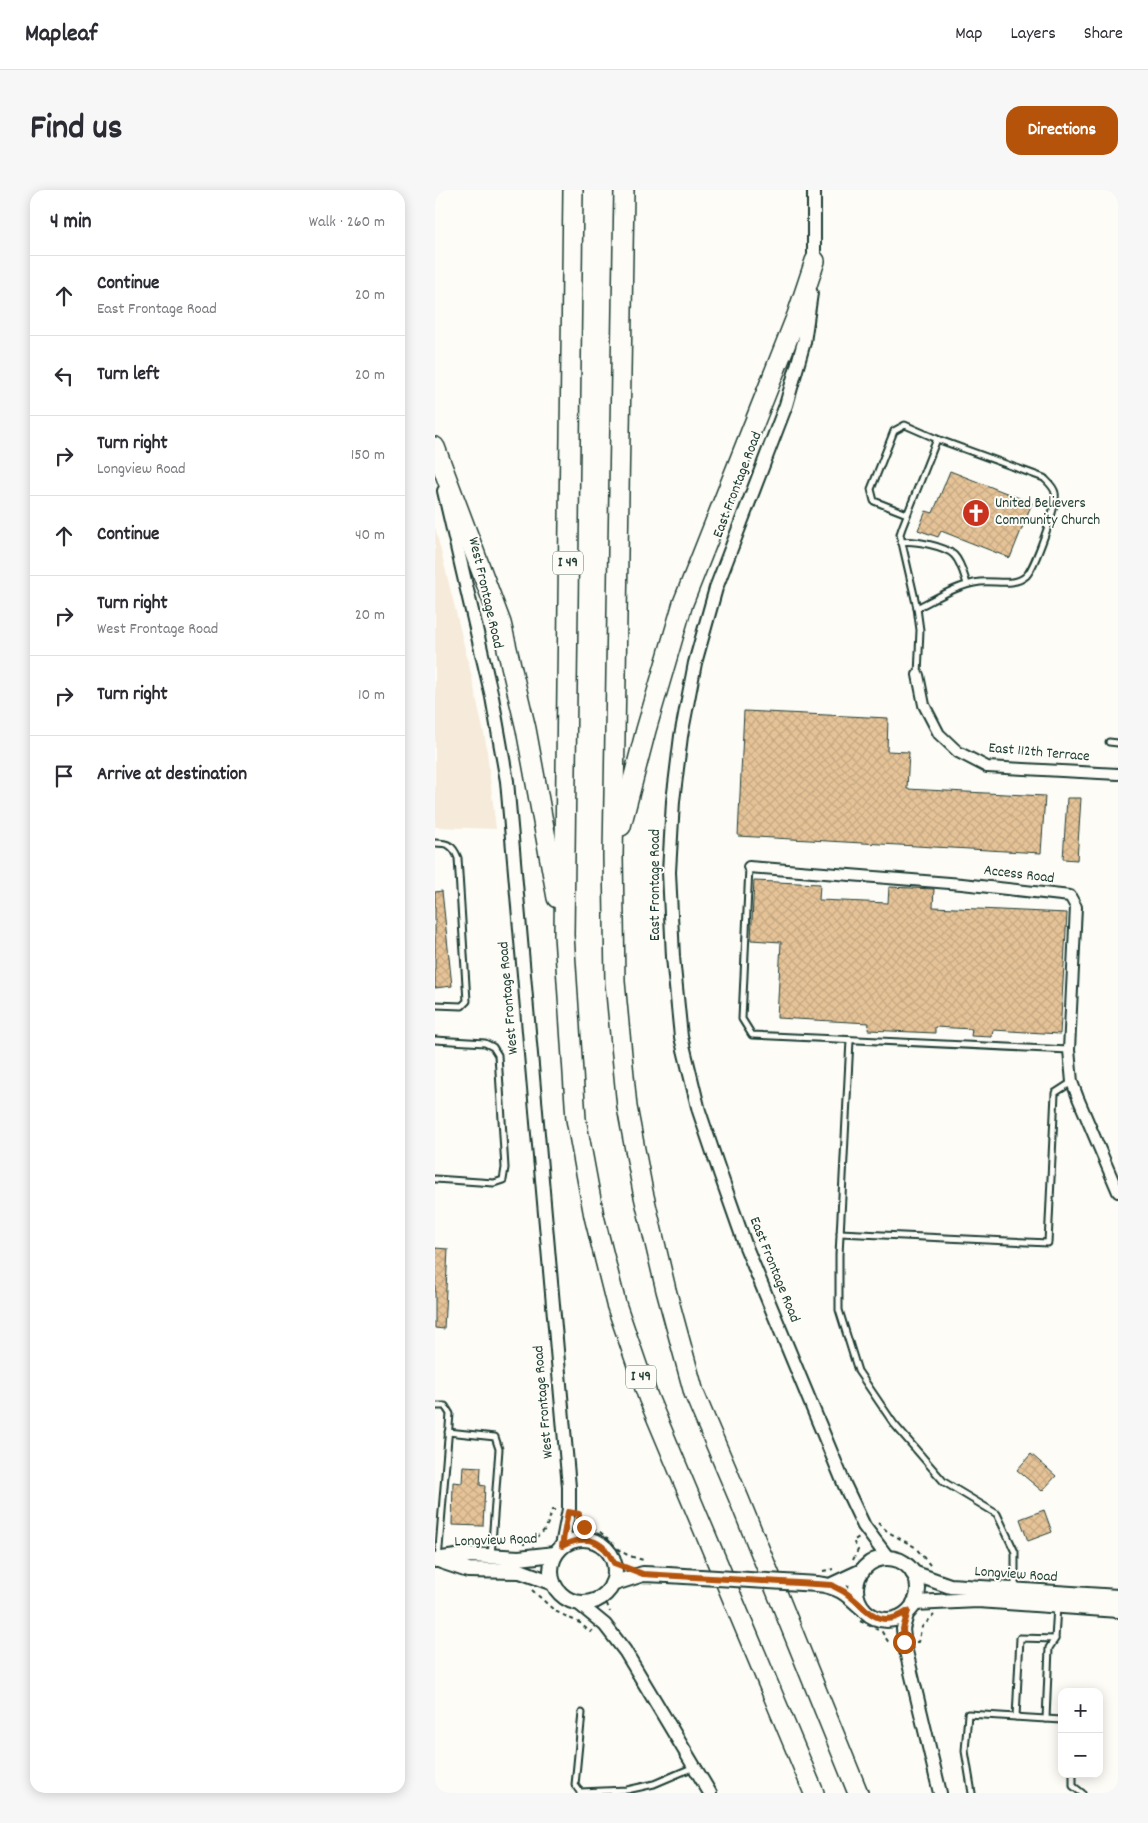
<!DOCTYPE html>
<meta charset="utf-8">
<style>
:root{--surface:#fff;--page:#f7f7f7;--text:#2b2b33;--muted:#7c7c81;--line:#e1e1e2;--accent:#b45309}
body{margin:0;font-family:Dekko,sans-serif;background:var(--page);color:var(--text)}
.controls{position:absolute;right:15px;bottom:15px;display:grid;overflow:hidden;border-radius:10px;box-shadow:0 2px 12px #0003}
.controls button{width:45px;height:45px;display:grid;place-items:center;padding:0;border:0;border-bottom:1px solid var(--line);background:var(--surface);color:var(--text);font:25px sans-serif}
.stop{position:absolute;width:15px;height:15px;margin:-11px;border:4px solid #b45309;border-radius:50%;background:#fff}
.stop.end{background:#b45309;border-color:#fff;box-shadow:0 1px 5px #0008}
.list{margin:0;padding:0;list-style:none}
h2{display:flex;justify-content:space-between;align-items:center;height:65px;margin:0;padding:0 20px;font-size:21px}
h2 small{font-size:16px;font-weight:400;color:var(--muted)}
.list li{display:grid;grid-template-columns:32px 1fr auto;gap:15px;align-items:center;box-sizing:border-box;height:80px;padding:0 20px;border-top:1px solid var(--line)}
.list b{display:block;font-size:19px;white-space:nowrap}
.list p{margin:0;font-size:16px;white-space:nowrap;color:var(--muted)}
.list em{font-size:16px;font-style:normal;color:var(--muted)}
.icon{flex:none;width:28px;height:28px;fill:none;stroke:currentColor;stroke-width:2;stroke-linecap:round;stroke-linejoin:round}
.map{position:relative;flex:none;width:683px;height:1603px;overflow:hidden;border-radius:15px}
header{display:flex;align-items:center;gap:30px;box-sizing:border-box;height:70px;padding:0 25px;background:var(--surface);border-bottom:1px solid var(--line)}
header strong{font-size:24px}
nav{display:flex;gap:28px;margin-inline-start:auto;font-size:18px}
.intro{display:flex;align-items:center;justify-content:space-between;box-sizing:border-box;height:120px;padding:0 30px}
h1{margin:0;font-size:35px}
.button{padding:12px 22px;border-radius:15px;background:var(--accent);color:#fff;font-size:18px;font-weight:700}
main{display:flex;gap:30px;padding:0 30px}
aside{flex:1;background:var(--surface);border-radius:15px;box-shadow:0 2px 12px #0003}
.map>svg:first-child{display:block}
</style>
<header>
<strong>Mapleaf</strong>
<nav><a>Map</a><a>Layers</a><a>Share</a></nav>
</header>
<div class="intro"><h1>Find us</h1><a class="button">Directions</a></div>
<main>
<aside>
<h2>4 min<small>Walk · 260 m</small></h2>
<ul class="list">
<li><svg class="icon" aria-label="ahead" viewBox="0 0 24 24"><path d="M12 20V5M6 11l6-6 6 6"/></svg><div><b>Continue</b><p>East Frontage Road</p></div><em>20 m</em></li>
<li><svg class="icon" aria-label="left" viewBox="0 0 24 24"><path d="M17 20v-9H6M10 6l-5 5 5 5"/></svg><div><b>Turn left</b></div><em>20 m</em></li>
<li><svg class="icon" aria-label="right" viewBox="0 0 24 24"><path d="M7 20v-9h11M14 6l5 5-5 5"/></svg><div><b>Turn right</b><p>Longview Road</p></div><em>150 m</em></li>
<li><svg class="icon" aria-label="ahead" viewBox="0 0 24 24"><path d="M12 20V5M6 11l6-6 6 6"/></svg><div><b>Continue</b></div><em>40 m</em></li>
<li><svg class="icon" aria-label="right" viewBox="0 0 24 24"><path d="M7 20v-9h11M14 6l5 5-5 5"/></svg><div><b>Turn right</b><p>West Frontage Road</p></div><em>20 m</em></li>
<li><svg class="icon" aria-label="right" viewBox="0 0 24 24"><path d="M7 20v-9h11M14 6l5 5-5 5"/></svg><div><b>Turn right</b></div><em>10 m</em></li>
<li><svg class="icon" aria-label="arrive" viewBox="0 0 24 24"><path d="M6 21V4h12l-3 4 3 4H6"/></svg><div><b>Arrive at destination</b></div></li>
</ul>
</aside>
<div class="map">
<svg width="683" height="1603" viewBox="0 0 683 1603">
<defs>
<pattern id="building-cross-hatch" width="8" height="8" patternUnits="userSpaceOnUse" patternTransform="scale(1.25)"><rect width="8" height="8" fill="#e6c397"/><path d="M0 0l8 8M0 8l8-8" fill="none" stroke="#c5a883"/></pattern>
</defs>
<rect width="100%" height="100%" fill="#fdfcf7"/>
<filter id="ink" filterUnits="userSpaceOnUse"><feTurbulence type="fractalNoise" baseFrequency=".02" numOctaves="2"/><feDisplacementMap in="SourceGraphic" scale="10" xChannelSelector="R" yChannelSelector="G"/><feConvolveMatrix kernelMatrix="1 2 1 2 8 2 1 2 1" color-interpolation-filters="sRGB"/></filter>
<g filter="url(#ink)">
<polygon fill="#f6ebda" points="0,337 35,479 51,553 61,639 0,637"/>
<g fill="url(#building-cross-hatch)" stroke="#1f3d34">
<polygon points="515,281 597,313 575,368 506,341 503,347 483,340 491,321 498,323"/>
<polygon points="309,521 453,528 452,561 474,562 472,599 610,606 606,663 303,646"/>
<polygon points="632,608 646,608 642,670 628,669"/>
<polygon points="319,691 385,694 384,710 453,713 454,697 499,699 498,717 632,723 625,844 558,840 557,847 536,846 537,839 500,837 500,843 433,840 434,833 342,828 346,752 316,750"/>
<polygon points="7,701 17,796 0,798 0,702"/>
<polygon points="0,1058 13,1059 9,1139 0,1138"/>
<polygon points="596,1264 621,1286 607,1301 582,1280"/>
<polygon points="28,1276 46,1277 45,1295 50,1296 48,1336 17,1335 18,1292 27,1293"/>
<polygon points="609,1320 617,1342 593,1351 585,1329"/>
</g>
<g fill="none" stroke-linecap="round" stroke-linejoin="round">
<g stroke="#1f3d34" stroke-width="9">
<g id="service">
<path d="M472,324l-33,-13 -3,-12 23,-58 11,-6 32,14 107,39c5,5 10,9 11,15 3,11 -21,76 -29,83 -12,11 -32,4 -46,6 -23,3 -43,16 -63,26"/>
<path d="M466,352c13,-2 44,4 53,13 7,7 10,20 13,29"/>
<polyline points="483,485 485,440 482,418 465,344 467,338 502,249"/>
<polyline points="674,552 683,553"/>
<path d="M0,653c13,0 18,2 23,15l9,143 -5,5 -27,-1"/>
<polyline points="314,677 307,829 317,845 634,860"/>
<polyline points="0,850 50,853 58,857 63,865 70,978 68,990 59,993 0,989"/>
<polyline points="415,850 404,1065 404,1120 423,1181 459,1234 509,1292 562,1324 580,1362 580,1398"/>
<polyline points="405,1043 613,1053 620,903 637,892"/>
<polyline points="0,1216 10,1216 15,1224 3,1370"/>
<polyline points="13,1242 60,1247 64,1259 56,1366"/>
<polyline points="147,1523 140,1595 145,1602 192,1600 219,1594 259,1577"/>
<polyline points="581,1527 585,1448 620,1449"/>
<polyline points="611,1529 614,1458 620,1449 622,1416"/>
<polyline points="638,1584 638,1596 647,1603"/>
<polyline points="537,1603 530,1561 533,1524 627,1530"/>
</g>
</g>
<g stroke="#1f3d34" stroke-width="14">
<g id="minor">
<polyline points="483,485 489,515 504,544 523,562 552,577 683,584"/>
<polyline points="314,677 527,694 635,706 641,717 634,860 637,892 643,908 683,1002"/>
</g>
</g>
<g stroke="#1f3d34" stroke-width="16">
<g id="tertiary">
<polyline points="379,0 379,79"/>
<polyline points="376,103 369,152 351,215 281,398 260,473 246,546 238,611 234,682 238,767 246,847 264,921 286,986 311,1057 410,1296 429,1336 453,1368"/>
<polyline points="9,301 57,507 72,591 134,1297 134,1319 127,1356"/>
<polyline points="142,1412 170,1435 190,1461 275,1603"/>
<polyline points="473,1421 468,1439 470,1457 505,1603"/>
</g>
</g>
<g stroke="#1f3d34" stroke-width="18">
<g id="secondary">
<circle cx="148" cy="1381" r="32"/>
<circle cx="452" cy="1399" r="31"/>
<polyline points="0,1370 35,1365 84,1368 120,1364"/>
<polyline points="6,1371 33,1380 85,1381 118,1393"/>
<polyline points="478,1383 515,1396 683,1407"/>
<polyline points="177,1394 208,1384 233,1385"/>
<path d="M382,1394c21,2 29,9 44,23"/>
<polyline points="397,1395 427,1381"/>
<polyline points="479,1413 543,1410 683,1420"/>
</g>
</g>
<g stroke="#1f3d34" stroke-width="22">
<g id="motorway">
<polyline points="138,0 129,745 141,929 159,1026 181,1114 213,1207 379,1603"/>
<polyline points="189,0 178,666 180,792 192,917 208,1002 231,1100 259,1203 304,1309 423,1603"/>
<polyline points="0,257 66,433 91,539 122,708"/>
<polyline points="186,636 211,540 248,413 362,125 380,71"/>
</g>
</g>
<g stroke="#1f3d34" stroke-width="2" stroke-dasharray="4 4" stroke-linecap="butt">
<path d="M144,1331c5,8 13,7 21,11 7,5 12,11 18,17 7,6 17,9 26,11"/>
<polyline points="443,1333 453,1342 480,1357 495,1375"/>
<path d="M89,1355v-4c20,-5 23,-12 28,-31h5"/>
<polyline points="418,1370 423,1360 418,1351 424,1347"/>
<polyline points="388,1381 398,1379"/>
<polyline points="97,1400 120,1421 145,1433 155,1442 158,1440"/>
<polyline points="175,1407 172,1409 172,1414 175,1422"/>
<polyline points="425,1431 447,1442 454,1453 456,1453"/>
<polyline points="481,1452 483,1452 487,1437 499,1425"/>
</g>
<use href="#service" stroke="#fdfcf7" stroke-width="5"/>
<use href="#minor" stroke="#fdfcf7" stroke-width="10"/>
<use href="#tertiary" stroke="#fdfcf7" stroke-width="12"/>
<use href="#secondary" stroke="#fdfcf7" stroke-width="14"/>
<use href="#motorway" stroke="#fdfcf7" stroke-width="19"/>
<g stroke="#1f3d34" stroke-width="18" stroke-linecap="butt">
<polyline id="secondary-bridge" points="233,1385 382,1394"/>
</g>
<use href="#secondary-bridge" stroke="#fdfcf7" stroke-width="14"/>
</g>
</g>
<g fill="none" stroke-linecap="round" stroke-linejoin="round" filter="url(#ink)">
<path stroke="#b45309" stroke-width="6" d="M149,1337l-5,-5v-8l-11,-2 -6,34c23,-12 41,-7 52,17l29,11 189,11c4,3 10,5 14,8 22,16 32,38 62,18l-5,18 1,13"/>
</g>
<defs>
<g id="church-disc" transform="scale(1.4375)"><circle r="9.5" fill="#c8321e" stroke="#fdfcf7"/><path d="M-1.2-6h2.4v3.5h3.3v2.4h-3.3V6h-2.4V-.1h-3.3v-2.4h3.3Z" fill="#fff"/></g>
</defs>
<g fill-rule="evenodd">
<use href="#church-disc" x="541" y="323"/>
</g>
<g text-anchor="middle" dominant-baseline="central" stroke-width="4" stroke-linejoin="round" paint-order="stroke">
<g fill="#fdfcf7" stroke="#62766e" stroke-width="1">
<rect x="118" y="361.5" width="30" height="23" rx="4"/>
<rect x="191" y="1175.5" width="30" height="23" rx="4"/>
</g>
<g font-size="14" font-weight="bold" fill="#1f3d34">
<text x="133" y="373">I 49</text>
<text x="206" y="1187">I 49</text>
</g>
<g font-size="15" fill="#1f3d34" stroke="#fdfcf7">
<text transform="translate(303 295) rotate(-69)">East Frontage Road</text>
<text transform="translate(50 403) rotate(77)">West Frontage Road</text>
<text transform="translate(604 563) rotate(5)">East 112th Terrace</text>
<text transform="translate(584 685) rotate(7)">Access Road</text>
<text transform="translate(221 695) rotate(-90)">East Frontage Road</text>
<text transform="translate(74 808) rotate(-95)">West Frontage Road</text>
<text transform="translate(339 1080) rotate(68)">East Frontage Road</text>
<text transform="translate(109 1212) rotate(-95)">West Frontage Road</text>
<text transform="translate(61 1351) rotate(-2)">Longview Road</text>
<text transform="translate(581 1385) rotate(4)">Longview Road</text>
</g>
<g font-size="15" fill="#1f3d34" stroke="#fdfcf7" text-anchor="start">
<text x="560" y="314">United Believers<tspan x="560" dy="17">Community Church</tspan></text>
</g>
</g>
</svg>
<div class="controls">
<button>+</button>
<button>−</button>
</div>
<div class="stop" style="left:469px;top:1452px"></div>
<div class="stop end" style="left:149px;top:1337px"></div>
</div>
</main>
